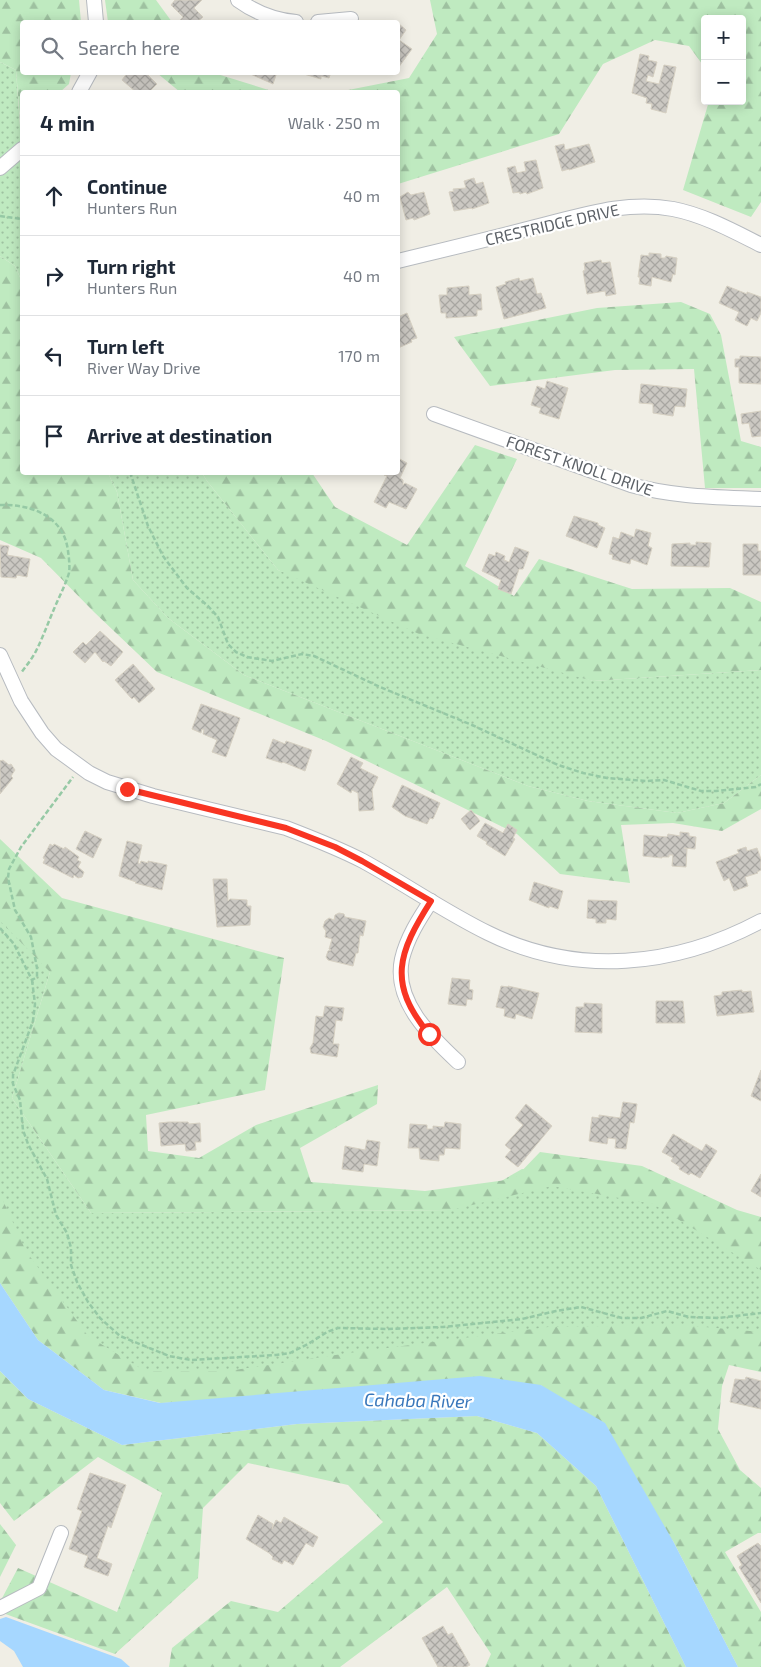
<!DOCTYPE html>
<meta charset="utf-8">
<style>
:root{--surface:#fff;--page:#f6f6f7;--text:#1f2937;--muted:#747a83;--line:#e0e1e3}
body{margin:0;font-family:"Exo 2",sans-serif;background:var(--page);color:var(--text)}
.controls{position:absolute;right:15px;top:15px;display:grid;overflow:hidden;border-radius:5px;box-shadow:0 2px 12px #0003}
.controls button{width:45px;height:45px;display:grid;place-items:center;padding:0;border:0;border-bottom:1px solid var(--line);background:var(--surface);color:var(--text);font:25px sans-serif}
.stop{position:absolute;width:15px;height:15px;margin:-11px;border:4px solid #f83523;border-radius:50%;background:#fff}
.stop.end{background:#f83523;border-color:#fff;box-shadow:0 1px 5px #0008}
.list{margin:0;padding:0;list-style:none}
h2{display:flex;justify-content:space-between;align-items:center;height:65px;margin:0;padding:0 20px;font-size:21px}
h2 small{font-size:16px;font-weight:400;color:var(--muted)}
.list li{display:grid;grid-template-columns:32px 1fr auto;gap:15px;align-items:center;box-sizing:border-box;height:80px;padding:0 20px;border-top:1px solid var(--line)}
.list b{display:block;font-size:19px;white-space:nowrap}
.list p{margin:0;font-size:16px;white-space:nowrap;color:var(--muted)}
.list em{font-size:16px;font-style:normal;color:var(--muted)}
.icon{flex:none;width:28px;height:28px;fill:none;stroke:currentColor;stroke-width:2;stroke-linecap:round;stroke-linejoin:round}
.map{position:relative;flex:none;width:761px;height:1667px;overflow:hidden}
.search{position:absolute;background:var(--surface);box-shadow:0 2px 12px #0003;left:20px;top:20px;width:380px;height:55px;display:flex;align-items:center;gap:12px;box-sizing:border-box;padding:0 18px;border-radius:5px;color:var(--muted);font-size:19px}
.panel{position:absolute;background:var(--surface);box-shadow:0 2px 12px #0003;left:20px;top:90px;width:380px;height:385px;border-radius:5px}
.map>svg:first-child{display:block}
</style>
<div class="map">
<svg width="761" height="1667" viewBox="0 0 761 1667">
<defs>
<pattern id="grass-dots" width="8" height="8" patternUnits="userSpaceOnUse" patternTransform="scale(1.25)"><rect width="8" height="8" fill="#bfeac0"/><path d="M2 2h.1M6 6h.1" fill="none" stroke="#9ec1a0" stroke-width="1.8" stroke-linecap="round"/></pattern>
<pattern id="forest-firs" width="22" height="20" patternUnits="userSpaceOnUse" patternTransform="scale(1.25)"><rect width="22" height="20" fill="#bfeac0"/><path d="M5 1l3.5 6h-7zM16 11l3.5 6h-7z" fill="#9ec1a0"/></pattern>
<pattern id="building-cross-hatch" width="8" height="8" patternUnits="userSpaceOnUse" patternTransform="scale(1.25)"><rect width="8" height="8" fill="#cbc8c2"/><path d="M0 0l8 8M0 8l8-8" fill="none" stroke="#a8a6a1"/></pattern>
</defs>
<rect width="100%" height="100%" fill="#f0eee5"/>
<g fill="url(#grass-dots)">
<polygon points="0,62 16,70 22,154 22,282 15,266 0,256"/>
<polygon points="108,473 202,473 207,481 278,570 593,681 761,670 761,775 724,803 677,813 588,801 528,786 244,675 168,618 133,580 117,492"/>
<polygon points="0,862 50,972 12,1098 91,1213 451,1210 522,1169 659,1181 761,1258 761,1354 129,1394 0,1251"/>
</g>
<g fill="url(#forest-firs)">
<polygon points="0,0 79,0 81,22 22,22 22,72 71,73 69,84 60,92 22,92 22,131 21,133 16,70 0,62"/>
<polygon points="105,0 156,0 172,22 108,22"/>
<polygon points="430,0 761,0 761,202 751,217 683,190 709,101 742,101 742,19 705,19 705,68 689,46 655,40 603,64 559,134 398,184 398,92 338,92 409,78 437,34"/>
<polygon points="157,73 214,73 275,92 180,92"/>
<polygon points="0,256 15,266 22,282 22,472 108,473 117,492 133,580 168,618 244,675 528,786 588,801 677,813 724,803 761,775 761,809 722,831 673,823 621,825 630,883 560,874 517,834 326,741 157,672 94,612 41,558 0,540"/>
<polygon points="681,302 710,314 721,335 741,441 761,447 761,488 705,488 694,369 615,370 490,386 454,337 597,308"/>
<polygon points="475,445 517,459 465,566 514,596 539,559 632,589 730,588 761,602 761,670 593,681 419,634 278,570 207,481 202,473 312,473 335,507 407,545"/>
<polygon points="0,839 62,898 284,958 265,1090 146,1115 148,1151 199,1158 256,1125 378,1085 377,1104 300,1148 311,1182 425,1191 514,1179 540,1152 642,1166 737,1210 761,1217 761,1270 653,1204 552,1186 451,1210 91,1213 12,1098 50,972 0,921"/>
<polygon points="0,1194 26,1251 88,1336 145,1371 228,1371 349,1353 548,1327 682,1325 761,1332 761,1372 729,1365 722,1386 718,1429 740,1470 761,1488 761,1533 758,1533 725,1552 761,1612 761,1667 738,1667 673,1541 541,1385 161,1403 104,1390 38,1340 0,1283"/>
<polygon points="0,1371 28,1399 122,1445 297,1424 477,1416 537,1433 596,1486 686,1667 485,1667 491,1654 447,1587 340,1667 169,1667 172,1648 231,1601 278,1612 383,1522 348,1485 248,1463 203,1508 198,1578 115,1654 0,1612 0,1602 18,1568 117,1612 162,1493 98,1457 14,1521 0,1503"/>
<polygon points="0,1524 16,1545 0,1577"/>
</g>
<g fill="#a6d7ff">
<polygon points="0,1283 38,1340 104,1390 160,1403 480,1376 541,1385 605,1423 673,1541 738,1667 686,1667 596,1486 537,1433 477,1416 297,1424 122,1445 28,1399 0,1371"/>
<polygon points="6,1617 121,1659 130,1667 23,1667 14,1651 0,1641 0,1619"/>
</g>
<g fill="url(#building-cross-hatch)" stroke="#d6d0c2">
<polygon points="175,0 202,0 194,8 203,17 197,22 182,22 180,20 183,17 171,5"/>
<polygon points="398,23 406,30 399,40 412,49 398,68"/>
<polygon points="640,54 649,56 648,60 657,62 653,77 648,75 646,81 659,84 664,65 676,67 666,113 651,109 652,104 646,103 647,98 632,93"/>
<polygon points="128,72 145,72 157,84 149,92 136,92 122,80"/>
<polygon points="246,72 277,72 273,84"/>
<polygon points="297,72 331,72 329,78 321,76 321,79"/>
<polygon points="564,144 565,150 589,144 595,162 569,170 569,169 562,171 555,146"/>
<polygon points="536,160 543,188 527,194 526,192 520,194 519,192 513,193 507,168 515,166 517,173 526,171 524,162"/>
<polygon points="474,178 476,184 483,182 489,203 472,209 472,208 454,211 449,192 454,191 453,189 466,188 464,181"/>
<polygon points="408,192 411,195 424,192 430,214 414,220 413,218 406,220 400,197"/>
<polygon points="649,253 661,254 661,258 665,258 666,256 677,258 675,275 673,274 671,282 652,277 651,286 639,284 640,277 638,277 641,255 649,256"/>
<polygon points="601,260 602,263 610,262 616,294 606,296 605,291 587,294 583,271 585,270 584,263"/>
<polygon points="519,278 520,281 533,278 537,294 541,293 546,308 504,319 496,287 506,284 505,282"/>
<polygon points="469,286 469,295 481,294 482,310 477,310 477,316 446,318 446,313 441,313 439,295 447,295 447,288"/>
<polygon points="727,286 747,294 747,292 761,297 761,313 757,321 751,318 747,326 735,320 739,312 719,303"/>
<polygon points="407,313 417,338 411,340 412,342 398,348 398,317"/>
<polygon points="740,356 761,357 761,384 739,383 739,367 735,367 735,359 740,359"/>
<polygon points="547,381 568,388 559,419 539,413 541,408 531,405 537,386 545,389"/>
<polygon points="641,384 687,389 685,407 675,406 673,416 653,413 653,404 639,403"/>
<polygon points="761,411 761,436 752,437 749,423 742,424 741,414"/>
<polygon points="398,458 407,463 400,478 403,480 403,485 405,483 417,489 406,509 389,502 386,508 374,502 387,476 384,475 385,472 398,472"/>
<polygon points="574,516 598,523 598,525 605,528 597,548 566,536"/>
<polygon points="636,529 651,533 648,546 652,548 647,565 631,559 630,564 612,559 613,555 609,554 613,537 619,539 621,532 634,537"/>
<polygon points="696,542 711,543 709,567 671,566 672,544 690,543 690,545 696,545"/>
<polygon points="743,544 758,544 758,551 761,551 761,575 743,575"/>
<polygon points="0,545 9,546 7,555 30,559 27,577 17,575 16,578 1,577"/>
<polygon points="515,547 529,552 523,569 519,569 511,594 498,589 501,580 482,571 489,554 495,556 496,552 505,556 504,560 509,562"/>
<polygon points="100,631 123,652 111,666 104,661 103,662 95,652 85,663 73,652 83,642 86,645"/>
<polygon points="133,664 155,689 139,703 134,697 132,699 115,680"/>
<polygon points="201,704 240,718 226,757 212,752 217,740 203,734 204,730 202,729 201,733 192,729"/>
<polygon points="273,739 285,744 286,741 312,750 305,771 283,762 282,763 266,758"/>
<polygon points="351,757 363,763 360,768 378,777 372,790 374,810 359,811 358,793 352,790 351,793 337,784"/>
<polygon points="0,760 1,761 3,760 9,765 11,764 15,770 11,776 13,778 0,794"/>
<polygon points="402,785 440,803 433,819 430,818 427,824 405,816 392,807"/>
<polygon points="471,810 480,821 470,830 461,819"/>
<polygon points="485,823 503,833 508,824 517,830 513,838 515,839 505,856 486,844 487,842 477,836"/>
<polygon points="85,831 102,839 93,858 76,849"/>
<polygon points="680,832 689,833 689,836 696,837 695,849 684,848 687,849 686,867 672,866 673,855 669,855 669,857 662,857 662,858 643,856 644,835 667,837 668,834 680,836"/>
<polygon points="127,841 142,845 138,863 140,864 141,861 148,863 148,861 167,865 162,890 135,883 136,882 119,876"/>
<polygon points="50,844 53,846 54,844 64,849 65,847 79,857 77,860 81,862 78,867 84,872 82,877 78,878 74,875 73,878 43,863 45,859 43,858"/>
<polygon points="746,847 747,851 757,848 761,859 761,870 757,872 758,873 745,877 748,886 734,891 729,878 724,881 716,862 739,853 737,850"/>
<polygon points="213,879 227,879 228,901 230,899 247,900 247,906 251,906 250,925 217,927"/>
<polygon points="534,882 563,891 558,909 549,906 549,908 529,900"/>
<polygon points="588,900 617,901 616,920 606,919 606,923 596,923 596,919 587,918"/>
<polygon points="339,913 344,914 345,917 366,921 363,936 360,935 358,953 356,953 353,966 328,960 326,957 328,951 331,950 329,949 332,939 325,937 326,931 323,927 325,921 329,918 334,920 335,915"/>
<polygon points="452,978 470,980 469,989 473,990 472,1000 467,999 466,1006 448,1004"/>
<polygon points="501,986 508,987 508,986 539,993 532,1019 516,1014 515,1019 504,1016 505,1009 496,1007"/>
<polygon points="742,990 742,992 751,991 754,1012 717,1016 714,996 722,995 722,992"/>
<polygon points="656,1001 683,1001 685,1023 656,1023"/>
<polygon points="584,1003 602,1004 602,1033 575,1032 576,1007 584,1007"/>
<polygon points="325,1006 344,1008 342,1021 336,1020 333,1044 339,1044 337,1057 311,1053 310,1048 313,1043 316,1016 323,1017"/>
<polygon points="761,1070 761,1101 751,1096"/>
<polygon points="623,1102 637,1104 634,1123 630,1122 626,1149 615,1148 616,1139 608,1138 607,1144 589,1141 592,1117 599,1118 599,1115 620,1118"/>
<polygon points="526,1104 552,1126 518,1167 505,1157 511,1150 505,1145 523,1125 515,1118"/>
<polygon points="169,1122 188,1122 189,1124 200,1123 201,1142 195,1142 196,1150 186,1151 185,1144 161,1146 159,1123"/>
<polygon points="445,1122 461,1124 460,1149 445,1148 444,1155 439,1155 439,1161 420,1159 419,1148 408,1148 410,1124 427,1125 427,1129 433,1129 433,1126 444,1127"/>
<polygon points="673,1134 702,1151 706,1144 717,1151 700,1178 691,1173 689,1175 679,1169 680,1167 671,1161 673,1158 662,1152"/>
<polygon points="367,1140 380,1142 377,1166 364,1164 363,1172 342,1169 345,1146 365,1150"/>
<polygon points="761,1174 761,1197 751,1191"/>
<polygon points="746,1377 761,1381 761,1409 730,1402 735,1379 745,1380"/>
<polygon points="90,1473 126,1485 111,1528 108,1526 97,1558 112,1564 108,1576 84,1567 88,1556 69,1549 82,1511 77,1509"/>
<polygon points="258,1515 273,1524 272,1529 276,1520 281,1523 284,1517 318,1537 313,1547 306,1543 293,1565 284,1560 282,1564 272,1559 273,1557 269,1553 246,1539"/>
<polygon points="758,1543 761,1546 761,1603 739,1567 742,1565 737,1556"/>
<polygon points="443,1626 448,1635 452,1633 470,1665 466,1667 438,1667 422,1638"/>
</g>
<g fill="none" stroke-linecap="round" stroke-linejoin="round">
<g stroke="#b7bbc0" stroke-width="16">
<g id="minor">
<polyline points="94,0 96,22"/>
<path d="M238,0c18,13 36,20 58,22"/>
<polyline points="318,22 351,19"/>
<polyline points="79,92 90,72"/>
<polyline points="0,168 22,149"/>
<path d="M398,261c45,-11 91,-22 137,-34 45,-11 91,-27 138,-18 31,6 60,22 88,36"/>
<path d="M434,414l197,71c43,12 86,12 130,14"/>
<path d="M0,655l21,46 21,32 14,16 33,24 18,9 46,14 133,32c26,10 52,20 77,33 42,23 82,51 125,72 89,44 187,34 273,-12"/>
<path d="M431,901c-12,18 -24,37 -29,58 -9,42 29,78 56,103"/>
<polyline points="0,1608 39,1588 61,1533"/>
</g>
</g>
<g stroke="#96c9a5" stroke-width="2.5" stroke-dasharray="5 2.5" stroke-linecap="butt">
<polyline points="0,216 22,219"/>
<polyline points="130,472 148,526 163,556 187,588 208,606 218,617 228,644 236,652 247,657 272,661 302,654 314,656 380,687 472,725 558,765 583,773 607,778 646,781 664,780 701,791 716,791 756,787 761,784"/>
<path d="M0,505c31,-1 64,11 68,46 1,7 2,16 1,22 -4,13 -10,24 -15,36 -6,14 -11,28 -18,42 -4,8 -10,15 -15,22"/>
<polyline points="0,928 14,944 32,980 37,977 37,968 31,937 15,910 8,878 9,869 21,847 73,777"/>
<polyline points="32,980 35,1004 33,1021 13,1075 13,1084 20,1100 23,1130 28,1144 47,1179 56,1215 67,1233 71,1248 71,1265 77,1282 88,1302 100,1318 120,1336 169,1356 191,1360 276,1355 290,1353 308,1344 327,1332 338,1328 388,1329 443,1327 522,1319 556,1311 581,1307 622,1318 641,1318 667,1311 689,1317 718,1318 761,1313"/>
</g>
<use href="#minor" stroke="#fff" stroke-width="14"/>
</g>
<g fill="none" stroke-linecap="round" stroke-linejoin="round">
<path stroke="#f83523" stroke-width="6" d="M127,789l159,39 49,19 27,14 69,40c-33,52 -44,82 -2,133"/>
</g>
<g text-anchor="middle" dominant-baseline="central" stroke-width="4.5" stroke-linejoin="round" paint-order="stroke">
<g font-size="16" fill="#5c6167" stroke="#fff">
<text transform="translate(552 224) rotate(-13)">CRESTRIDGE DRIVE</text>
<text transform="translate(580 465) rotate(19)">FOREST KNOLL DRIVE</text>
</g>
<g font-size="18" font-style="italic" fill="#3977bb" stroke="#fff">
<text transform="translate(418 1400) rotate(1)">Cahaba River</text>
</g>
</g>
</svg>
<div class="controls">
<button>+</button>
<button>−</button>
</div>
<div class="stop" style="left:429px;top:1034px"></div>
<div class="stop end" style="left:127px;top:789px"></div>
<div class="search"><svg class="icon" aria-label="search" viewBox="0 0 24 24"><circle cx="10" cy="10" r="6"/><path d="M15 15l6 6"/></svg>Search here</div>
<section class="panel">
<h2>4 min<small>Walk · 250 m</small></h2>
<ul class="list">
<li><svg class="icon" aria-label="ahead" viewBox="0 0 24 24"><path d="M12 20V5M6 11l6-6 6 6"/></svg><div><b>Continue</b><p>Hunters Run</p></div><em>40 m</em></li>
<li><svg class="icon" aria-label="right" viewBox="0 0 24 24"><path d="M7 20v-9h11M14 6l5 5-5 5"/></svg><div><b>Turn right</b><p>Hunters Run</p></div><em>40 m</em></li>
<li><svg class="icon" aria-label="left" viewBox="0 0 24 24"><path d="M17 20v-9H6M10 6l-5 5 5 5"/></svg><div><b>Turn left</b><p>River Way Drive</p></div><em>170 m</em></li>
<li><svg class="icon" aria-label="arrive" viewBox="0 0 24 24"><path d="M6 21V4h12l-3 4 3 4H6"/></svg><div><b>Arrive at destination</b></div></li>
</ul>
</section>
</div>
